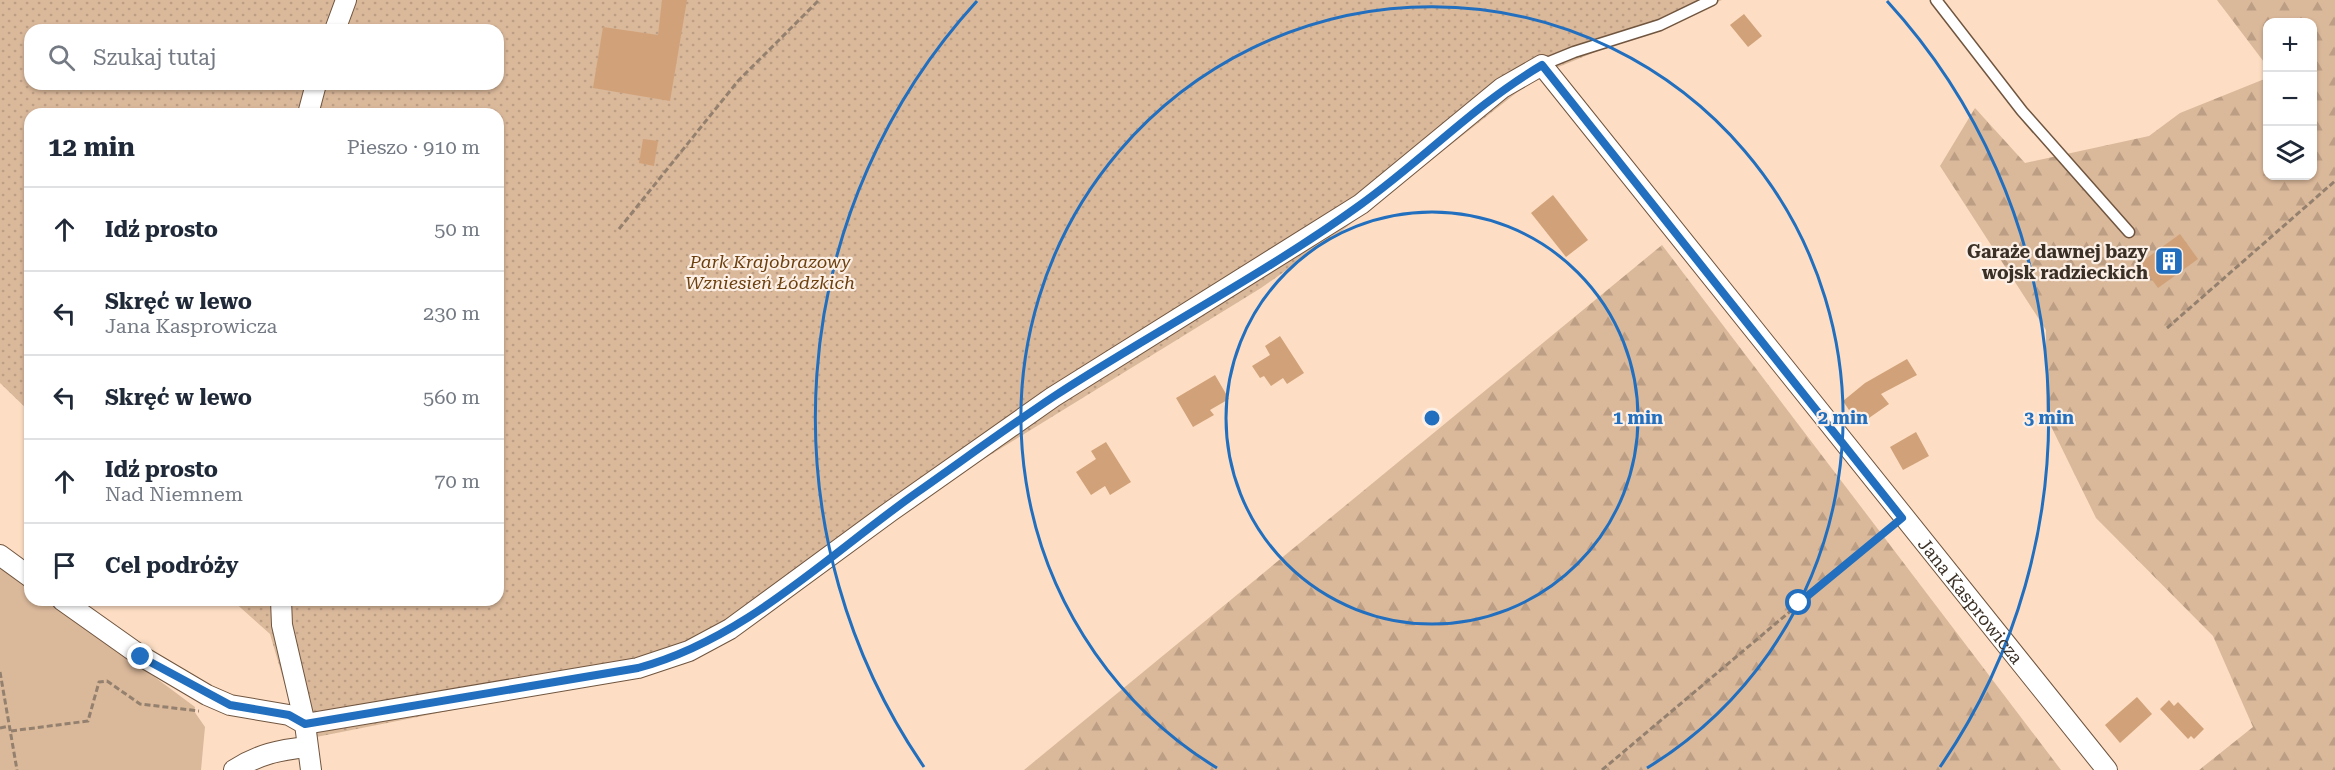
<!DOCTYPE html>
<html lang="pl">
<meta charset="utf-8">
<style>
:root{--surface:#fff;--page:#f6f6f7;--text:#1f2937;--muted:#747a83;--line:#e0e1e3}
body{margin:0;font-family:"Roboto Serif",serif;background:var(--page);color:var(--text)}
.controls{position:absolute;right:18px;top:18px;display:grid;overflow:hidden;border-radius:12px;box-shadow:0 2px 4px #0004}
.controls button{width:54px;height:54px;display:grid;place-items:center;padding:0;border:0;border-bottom:2px solid var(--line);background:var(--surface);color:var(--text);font:30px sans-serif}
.stop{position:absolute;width:18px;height:18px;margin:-14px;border:4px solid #216fbe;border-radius:50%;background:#fff}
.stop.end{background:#216fbe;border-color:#fff;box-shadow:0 2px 6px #0008}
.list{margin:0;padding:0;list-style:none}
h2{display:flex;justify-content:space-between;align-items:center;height:78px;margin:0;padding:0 24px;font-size:26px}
h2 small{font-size:20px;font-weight:400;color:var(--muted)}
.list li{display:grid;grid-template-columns:39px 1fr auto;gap:18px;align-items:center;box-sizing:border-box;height:84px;padding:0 24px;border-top:2px solid var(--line)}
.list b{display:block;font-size:22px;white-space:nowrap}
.list p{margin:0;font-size:20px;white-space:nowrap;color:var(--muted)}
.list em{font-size:20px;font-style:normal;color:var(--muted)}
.icon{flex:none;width:33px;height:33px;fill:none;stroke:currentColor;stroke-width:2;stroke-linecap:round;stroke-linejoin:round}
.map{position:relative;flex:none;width:2335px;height:770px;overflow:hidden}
.search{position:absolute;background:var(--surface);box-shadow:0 2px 4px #0004;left:24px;top:24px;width:480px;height:66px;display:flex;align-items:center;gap:15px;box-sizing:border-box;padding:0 21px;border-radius:18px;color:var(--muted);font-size:22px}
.panel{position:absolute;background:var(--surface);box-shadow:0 2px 4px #0004;left:24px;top:108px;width:480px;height:498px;border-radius:18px}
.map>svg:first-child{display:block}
</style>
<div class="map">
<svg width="2335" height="770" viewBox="0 0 2335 770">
<defs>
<pattern id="forest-firs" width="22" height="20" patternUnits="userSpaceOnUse" patternTransform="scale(1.5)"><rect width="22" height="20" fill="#dab89a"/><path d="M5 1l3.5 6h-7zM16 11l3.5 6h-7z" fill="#bc9e85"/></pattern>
<pattern id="park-dots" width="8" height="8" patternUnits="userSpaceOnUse" patternTransform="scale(1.5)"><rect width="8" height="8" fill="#dab89a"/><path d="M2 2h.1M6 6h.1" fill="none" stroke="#bc9e85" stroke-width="1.8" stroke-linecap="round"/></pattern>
</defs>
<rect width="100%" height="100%" fill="#fddec4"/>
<polygon fill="#dab89a" points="0,564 30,585 30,600 51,600 195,707 194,711 205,727 201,770 0,770"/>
<g fill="url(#forest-firs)">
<polygon points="2217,0 2335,0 2335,770 2199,770 2253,727 2213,636 2096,518 2046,416 2046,330 1940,166 1975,108 2025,163 2149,136 2180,113 2267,78 2268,176 2312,176 2312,22 2268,22 2267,66"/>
<polygon points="1662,245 2061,770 1024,770"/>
</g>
<path fill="url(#park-dots)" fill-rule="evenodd" d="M0,0h1722l-183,75 -200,158 -78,55 -347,214 -229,162 -384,76 -31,-106 -38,-34h266v-486h-468v298l-30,-29zM30,30h468v54h-468z"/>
<g fill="#d1a279">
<polygon points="662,0 687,0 670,101 593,88 603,27 658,35"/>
<polygon points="1744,14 1762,36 1748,47 1730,25"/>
<polygon points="643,139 658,141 654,166 639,163"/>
<polygon points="1553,195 1588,240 1566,257 1531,213"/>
<polygon points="2180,234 2198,259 2158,288 2140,263"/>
<polygon points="1280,336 1304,373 1287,384 1283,378 1271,386 1264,376 1260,378 1252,366 1270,355 1265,346"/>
<polygon points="1907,359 1917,375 1881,394 1889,404 1859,425 1843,401 1865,383"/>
<polygon points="1215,375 1229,399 1210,410 1214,415 1193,427 1176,398"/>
<polygon points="1916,432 1929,456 1903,470 1890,447"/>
<polygon points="1106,442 1131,482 1110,495 1105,486 1091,495 1076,472 1096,459 1091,451"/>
<polygon points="2137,697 2152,714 2120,743 2105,725"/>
<polygon points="2169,700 2174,706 2178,702 2204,729 2194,739 2191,736 2188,739 2160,709"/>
</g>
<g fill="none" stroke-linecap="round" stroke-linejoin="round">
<g stroke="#70553f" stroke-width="13">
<g id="service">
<polyline points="1936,0 2022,111 2129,232"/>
<polyline points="1542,65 1574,52 1660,25 1712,0"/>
</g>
</g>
<g stroke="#70553f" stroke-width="22">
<g id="minor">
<polyline points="335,30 346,0"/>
<polyline points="308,114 316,84"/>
<polyline points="0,555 30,577"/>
<polyline points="62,600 141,656 207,695 230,705 289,715 305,724"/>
<polyline points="281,600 282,625 305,724 311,770"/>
<path id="s1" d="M305,724l333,-56 51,-17 41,-22 161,-118 162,-114 308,-193 141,-116 40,-23 565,705"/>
<path d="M234,770c25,-16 45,-20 73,-23"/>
</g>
</g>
<g stroke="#94806e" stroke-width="3" stroke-dasharray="6 3" stroke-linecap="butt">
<polyline points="619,229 738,81 819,0"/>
<polyline points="2167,328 2335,181"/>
<polyline points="0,672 17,770"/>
<polyline points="0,728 9,726"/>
<polyline points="11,731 88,721 99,682 107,681 140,704 199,711"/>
<polyline points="1602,770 1889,528"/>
</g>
<use href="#service" stroke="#fff" stroke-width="10"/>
<use href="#minor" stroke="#fff" stroke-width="20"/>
</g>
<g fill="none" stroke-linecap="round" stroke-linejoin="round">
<path stroke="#216fbe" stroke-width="8" d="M141,657l89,48 59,10 16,9 333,-56c108,-29 191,-114 281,-177 44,-31 89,-64 134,-94 101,-66 209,-121 307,-192 63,-45 114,-100 182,-140l360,453 -103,85"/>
</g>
<g fill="none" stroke="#216fbe" stroke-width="3">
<circle cx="1432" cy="418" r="206"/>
<path d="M1217 768A411 411 0 1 1 1647 768"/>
<path d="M924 767A617 617 0 0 1 977 1M1887 1A617 617 0 0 1 1940 767"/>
</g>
<defs>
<g id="building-square" transform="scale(1.5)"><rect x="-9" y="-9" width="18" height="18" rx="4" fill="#216fbe" stroke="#fcefe5"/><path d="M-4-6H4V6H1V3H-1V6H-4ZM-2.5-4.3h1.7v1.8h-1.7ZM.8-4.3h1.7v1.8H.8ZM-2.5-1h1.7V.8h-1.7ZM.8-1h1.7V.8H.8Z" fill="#fff"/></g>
</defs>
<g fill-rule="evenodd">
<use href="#building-square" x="2169" y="261"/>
</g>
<g text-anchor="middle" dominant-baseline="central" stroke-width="4.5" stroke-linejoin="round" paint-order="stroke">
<g font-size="18" font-weight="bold" fill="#3b3025" stroke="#fcefe5" text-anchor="end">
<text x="2148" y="251">Garaże dawnej bazy<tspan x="2148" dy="21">wojsk radzieckich</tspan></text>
</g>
<g font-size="18" font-style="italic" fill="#6c3f0e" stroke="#fcefe5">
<text x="770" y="261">Park Krajobrazowy<tspan x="770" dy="21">Wzniesień Łódzkich</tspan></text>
</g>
<g font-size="18" fill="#3b3025" stroke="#fcefe5">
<text stroke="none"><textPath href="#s1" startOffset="2114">Jana Kasprowicza</textPath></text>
</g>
</g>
<circle cx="1432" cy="418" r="9" fill="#216fbe" stroke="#fcefe5" stroke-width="3"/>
<g font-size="18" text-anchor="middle" font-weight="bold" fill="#216fbe" stroke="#fcefe5" stroke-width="4.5" stroke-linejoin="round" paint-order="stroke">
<text x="1638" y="424">1 min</text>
<text x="1843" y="424">2 min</text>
<text x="2049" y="424">3 min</text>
</g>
</svg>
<div class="controls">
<button>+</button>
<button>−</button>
<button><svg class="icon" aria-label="layers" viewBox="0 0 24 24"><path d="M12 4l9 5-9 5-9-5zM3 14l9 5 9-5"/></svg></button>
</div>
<div class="stop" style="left:1799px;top:603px"></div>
<div class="stop end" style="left:141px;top:657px"></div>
<div class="search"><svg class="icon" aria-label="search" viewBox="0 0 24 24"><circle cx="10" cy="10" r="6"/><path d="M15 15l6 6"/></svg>Szukaj tutaj</div>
<section class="panel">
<h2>12 min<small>Pieszo · 910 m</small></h2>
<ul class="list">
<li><svg class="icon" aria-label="ahead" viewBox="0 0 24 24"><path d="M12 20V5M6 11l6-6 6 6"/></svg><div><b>Idź prosto</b></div><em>50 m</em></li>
<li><svg class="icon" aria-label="left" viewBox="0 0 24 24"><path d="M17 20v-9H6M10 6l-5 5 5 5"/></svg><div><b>Skręć w lewo</b><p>Jana Kasprowicza</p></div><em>230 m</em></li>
<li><svg class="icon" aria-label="left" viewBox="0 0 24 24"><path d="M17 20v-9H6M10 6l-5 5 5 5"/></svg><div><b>Skręć w lewo</b></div><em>560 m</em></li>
<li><svg class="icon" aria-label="ahead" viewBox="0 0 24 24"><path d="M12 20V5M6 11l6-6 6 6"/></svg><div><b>Idź prosto</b><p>Nad Niemnem</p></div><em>70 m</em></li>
<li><svg class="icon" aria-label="arrive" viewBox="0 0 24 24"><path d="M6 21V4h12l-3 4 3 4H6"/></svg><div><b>Cel podróży</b></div></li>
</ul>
</section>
</div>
